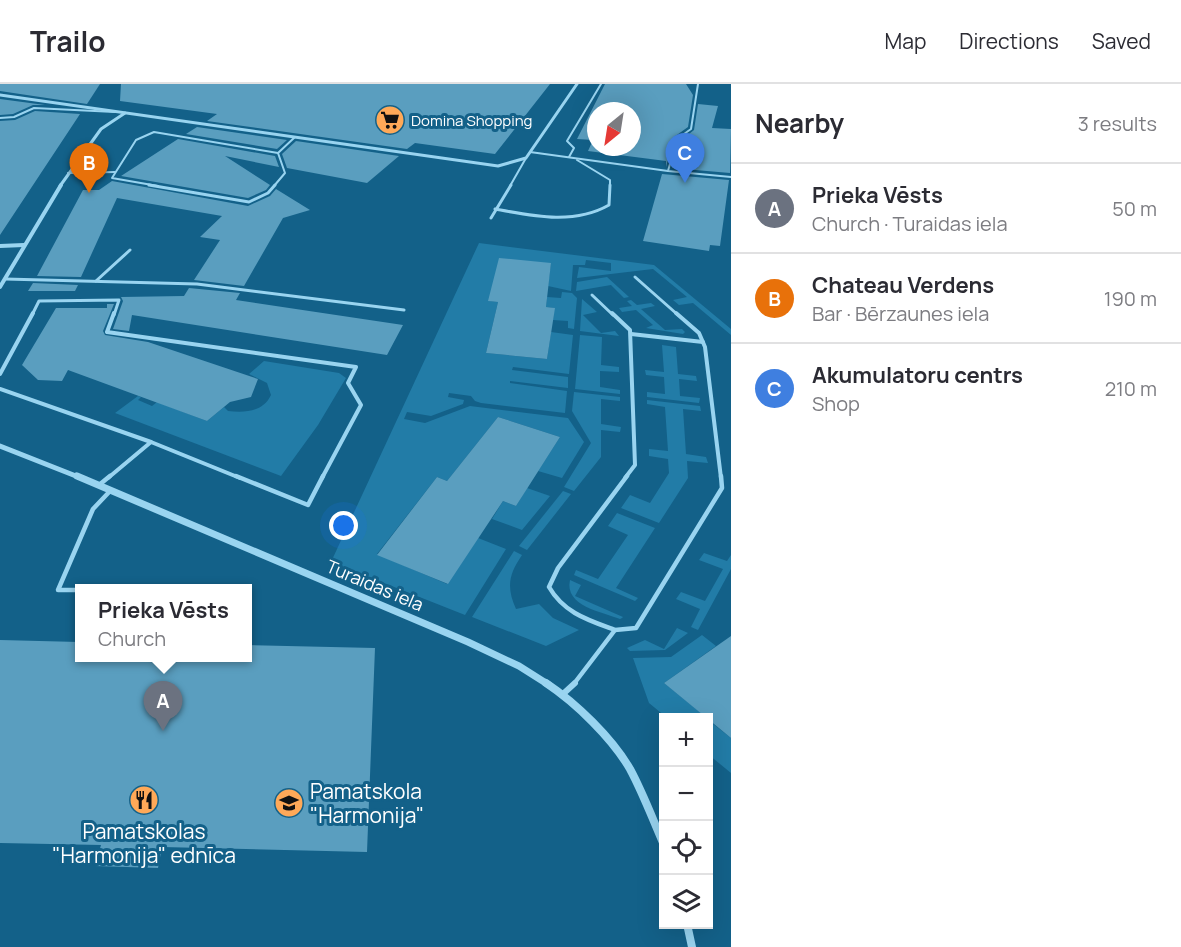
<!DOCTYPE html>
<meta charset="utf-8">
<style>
:root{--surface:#fff;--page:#f2f2f3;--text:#2b2b33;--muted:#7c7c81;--line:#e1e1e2;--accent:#ea580c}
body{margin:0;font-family:Manrope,sans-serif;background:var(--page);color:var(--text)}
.controls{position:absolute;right:18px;bottom:18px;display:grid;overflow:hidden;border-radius:0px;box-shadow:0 6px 24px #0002}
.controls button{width:54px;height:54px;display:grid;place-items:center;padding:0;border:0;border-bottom:2px solid var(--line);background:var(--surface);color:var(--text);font:30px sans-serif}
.compass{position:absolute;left:587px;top:18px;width:54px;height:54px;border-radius:50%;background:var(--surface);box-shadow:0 6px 24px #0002;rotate:210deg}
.you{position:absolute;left:344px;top:442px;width:21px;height:21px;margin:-15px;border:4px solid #fff;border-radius:50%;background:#1a73e8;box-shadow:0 0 0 9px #1a73e833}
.badge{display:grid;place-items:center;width:39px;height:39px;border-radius:50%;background:var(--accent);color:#fff;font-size:20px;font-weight:700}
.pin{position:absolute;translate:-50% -50px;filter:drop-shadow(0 2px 3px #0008)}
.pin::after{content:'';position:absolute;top:32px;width:21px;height:18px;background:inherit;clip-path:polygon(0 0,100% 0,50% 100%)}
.popup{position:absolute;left:75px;top:500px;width:177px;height:78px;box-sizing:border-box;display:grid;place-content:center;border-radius:0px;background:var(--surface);filter:drop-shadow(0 2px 4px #0005);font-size:20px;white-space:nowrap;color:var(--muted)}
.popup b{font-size:22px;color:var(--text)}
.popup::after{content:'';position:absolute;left:50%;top:100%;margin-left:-12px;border:12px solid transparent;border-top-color:var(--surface)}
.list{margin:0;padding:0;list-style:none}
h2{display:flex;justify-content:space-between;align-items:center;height:78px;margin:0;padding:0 24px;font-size:26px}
h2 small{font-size:20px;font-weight:400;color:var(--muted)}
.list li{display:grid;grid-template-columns:39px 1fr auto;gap:18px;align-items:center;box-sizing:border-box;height:90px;padding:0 24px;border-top:2px solid var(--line)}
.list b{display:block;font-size:22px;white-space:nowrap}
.list p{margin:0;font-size:20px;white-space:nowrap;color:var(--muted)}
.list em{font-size:20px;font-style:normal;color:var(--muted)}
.icon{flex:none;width:33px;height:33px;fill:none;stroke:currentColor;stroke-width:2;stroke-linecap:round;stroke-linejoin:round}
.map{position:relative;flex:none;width:731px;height:863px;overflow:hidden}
header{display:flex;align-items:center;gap:36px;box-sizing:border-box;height:84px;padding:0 30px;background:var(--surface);border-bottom:2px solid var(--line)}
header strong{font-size:28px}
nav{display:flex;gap:33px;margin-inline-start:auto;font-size:21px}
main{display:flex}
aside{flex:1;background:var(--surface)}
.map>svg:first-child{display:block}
</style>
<header>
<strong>Trailo</strong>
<nav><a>Map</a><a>Directions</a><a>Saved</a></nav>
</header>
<main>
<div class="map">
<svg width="731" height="863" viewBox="0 0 731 863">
<rect width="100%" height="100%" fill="#136189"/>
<g fill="#227ca7">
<polygon points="479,159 654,181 731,245 731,251 693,219 679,221 673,216 687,213 653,185 577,194 579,183 611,187 611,179 586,176 585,181 573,181 571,207 548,202 551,179 489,217 498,218 486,269 547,275 551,248 573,251 569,290 513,283 512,286 568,293 568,304 510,297 510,299 567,307 565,329 481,319 475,317 471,312 449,309 448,313 464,316 463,320 431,332 407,328 404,335 425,339 470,322 568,334 584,358 562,394 538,387 560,353 498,333 447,397 437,393 377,470 447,500 478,454 506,465 465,531 331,478"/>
<polygon points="607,193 629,213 624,214 611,201 576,207 577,198"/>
<polygon points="562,208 572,209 577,214 574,245 568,244 568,237 553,236 554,224 546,223 547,213 561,214"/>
<polygon points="582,215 597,228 583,231 601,249 615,247 619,252 580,247"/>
<polygon points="631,216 637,221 651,219 655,222 641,225 665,246 682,245 685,248 683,250 646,244 653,241 636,226 622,228 619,224 632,222 627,217"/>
<polygon points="580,251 602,253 601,281 619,283 619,288 600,287 600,303 620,306 620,310 575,305"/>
<polygon points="662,261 676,263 678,290 696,292 697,297 679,295 680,312 700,314 699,319 647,313 647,308 665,310 664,293 646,291 645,286 664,288"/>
<path d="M264,277l75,12 7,5 -28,47 -37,51 -166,-63 23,-17 3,1 -3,3 14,6 5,-4 50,19 17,-14 4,4c17,2 35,1 43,-16l-4,-12 -18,-9z"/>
<polygon points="574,308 620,313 620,317 601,315 601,340 621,343 620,348 601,346 601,373 574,407 564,403 591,359 572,327"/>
<polygon points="647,316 700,322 701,327 683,325 686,370 706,373 708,379 687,377 688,394 659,439 621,424 630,411 650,419 669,389 668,375 649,372 649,365 668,367 665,323 647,320"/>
<polygon points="527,404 550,412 522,446 492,435 503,417 516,422"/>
<polygon points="563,407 571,410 527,466 519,462"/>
<polygon points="617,429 655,444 616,504 638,514 635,517 574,491 576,486 598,495 628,451 608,442"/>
<path d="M514,467l8,4c-13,19 -16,32 -6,54l23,-5 14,14 26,12 -33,16 -74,-29z"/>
<polygon points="704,469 727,477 731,471 731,485 698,546 691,543 700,525 676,515 681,508 705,517 723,485 699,476"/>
<path d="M570,496l11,5 -6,11 48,21 -1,1 -2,1c-18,-7 -56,-13 -50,-39z"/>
<polygon points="677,544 688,549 665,566 630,567 627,564 645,556 664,565"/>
<polygon points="702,551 716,562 664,599 706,633 666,633 649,619 633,574 671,573"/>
<polygon points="708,636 731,654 731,689 709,671"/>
</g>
<g fill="#5a9ebf" fill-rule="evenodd">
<polygon points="0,0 100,0 87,20 0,7"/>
<polygon points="121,0 550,0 495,70 415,59 407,65 207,37 217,30 120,17"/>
<path d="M605,0h81l7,11 -5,32 -14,10 -8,30v-6l-78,-10 5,-11 -16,-1zM596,27h36v36h-36z"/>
<polygon points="0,15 45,21 33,21 13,30 0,31"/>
<polygon points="698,20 718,22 712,44 731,45 730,89 672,84 680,57 694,46"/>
<polygon points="35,27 80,30 0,151 0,37 15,36"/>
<polygon points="197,43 287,56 277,65 186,50"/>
<polygon points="178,55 275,72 279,83 225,72 270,101 266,106 248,114 121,92"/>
<polygon points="296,57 399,72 367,99 287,84 282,70"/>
<polygon points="662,90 729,96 720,162 710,161 709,167 643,157"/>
<polygon points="112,97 248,122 270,112 276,105 310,126 283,134 244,202 194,196 220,156 200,153 222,132 117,114 81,193 37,192 83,106 99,106"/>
<polygon points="499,174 551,179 546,223 555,224 547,275 486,269 498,218 488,217"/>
<polygon points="33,199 78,201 75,207 28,207"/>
<polygon points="189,204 240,209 236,216 403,241 387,271 132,231 129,247 113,245 123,217 121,213 184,212"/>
<polygon points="107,220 114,220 103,247 105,251 148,258 258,295 251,313 230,318 207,337 68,286 62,297 38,296 22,281 56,224 107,224"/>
<polygon points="498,333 560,353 516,422 503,417 448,500 377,471 437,393 447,397"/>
<polygon points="731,552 731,654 664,599"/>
<polygon points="0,556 79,558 79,573 247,573 247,561 375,564 367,768 162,763 158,784 95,782 101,761 0,759"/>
</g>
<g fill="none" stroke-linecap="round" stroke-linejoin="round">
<g stroke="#99d4f0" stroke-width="2">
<polyline points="0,34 14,33 34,24 115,28"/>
<polyline points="530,68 668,87 731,93"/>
<polyline points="278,69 295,53"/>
<polyline points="569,73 574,64 567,57 601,0"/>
<polyline points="577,76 610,96 610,102"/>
<polyline points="668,87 677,55 691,45 698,0"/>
<polyline points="68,89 115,88"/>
<polyline points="158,102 112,94 136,56 154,48 278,69 285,89 274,102"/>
<polyline points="510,102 526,74"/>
</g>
<g stroke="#99d4f0" stroke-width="3">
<polyline points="149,101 249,118 268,109 275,101"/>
<path d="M495,125c38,7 79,16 114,-4l1,-20"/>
<polyline points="491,134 511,101"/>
<polyline points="635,193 678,231"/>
<polyline points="5,195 197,200 404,226"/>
<polyline points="96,197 130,166"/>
<polyline points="592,211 613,231"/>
<polyline points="32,231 39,217 119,216 114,231"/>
</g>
<g stroke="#99d4f0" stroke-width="4">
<polyline points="114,229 107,248 356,283 348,299 361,321 322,394"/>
<polyline points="612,229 630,246 635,381 625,394"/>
<polyline points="676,229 699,249 705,263 721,394"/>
<polyline points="631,250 703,258"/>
<polyline points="0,290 33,229"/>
<polyline points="0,305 151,358 240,394"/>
<polyline points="108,394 151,358"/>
</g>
<g stroke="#99d4f0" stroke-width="4.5">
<polyline points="236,392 308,421 323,392"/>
<polyline points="99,401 110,392"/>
<polyline points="79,506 58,506 93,425 111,406"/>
<path d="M615,546c-27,-10 -51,-17 -66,-43l9,-19 69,-92"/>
<polyline points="573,601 615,546 636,544 722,404 721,392"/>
</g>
<polyline stroke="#99d4f0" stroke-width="6" points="563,610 575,599"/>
<g stroke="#99d4f0" stroke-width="3">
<polyline points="0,11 498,82 526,74 577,0"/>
<polyline points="60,102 101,45 125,29"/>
</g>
<g stroke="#99d4f0" stroke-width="4">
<polyline points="0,162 24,161"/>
<polyline points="0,203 61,101"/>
</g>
<polyline stroke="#99d4f0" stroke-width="5" points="0,362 81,394"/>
<polyline stroke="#99d4f0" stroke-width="7" points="77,392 468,558 519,582 549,601"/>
<g stroke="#99d4f0" stroke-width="8">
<path d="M546,599c30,20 66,55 84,86 13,24 23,51 34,76"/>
<polyline points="687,840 692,863"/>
</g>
</g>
<defs>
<g id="supermarket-disc" transform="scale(1.5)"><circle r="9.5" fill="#ffa958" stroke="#136189"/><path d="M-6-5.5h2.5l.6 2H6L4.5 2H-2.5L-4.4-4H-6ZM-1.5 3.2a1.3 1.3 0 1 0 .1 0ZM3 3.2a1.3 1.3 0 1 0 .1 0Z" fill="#111"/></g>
<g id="restaurant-disc" transform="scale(1.5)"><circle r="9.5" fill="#ffa958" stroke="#136189"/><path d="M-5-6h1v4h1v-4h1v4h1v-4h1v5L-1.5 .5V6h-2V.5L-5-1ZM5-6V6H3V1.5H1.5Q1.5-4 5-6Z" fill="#111"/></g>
<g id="school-disc" transform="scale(1.5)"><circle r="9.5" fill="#ffa958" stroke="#136189"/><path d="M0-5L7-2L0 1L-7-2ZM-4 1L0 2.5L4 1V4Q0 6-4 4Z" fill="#111"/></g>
</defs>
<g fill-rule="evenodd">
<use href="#supermarket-disc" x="390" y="36"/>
<use href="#restaurant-disc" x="144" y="716"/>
<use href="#school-disc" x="289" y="719"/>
</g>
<g text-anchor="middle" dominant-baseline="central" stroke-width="6" stroke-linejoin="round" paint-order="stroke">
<g font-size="15" fill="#fff" stroke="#136189" text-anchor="start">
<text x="411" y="36">Domina Shopping</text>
</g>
<g font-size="18" fill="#fff" stroke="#136189">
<text transform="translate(375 501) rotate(23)">Turaidas iela</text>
</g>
<g font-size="21" fill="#fff" stroke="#136189" text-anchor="start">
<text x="310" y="707">Pamatskola<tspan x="310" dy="24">"Harmonija"</tspan></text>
<text x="144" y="747" text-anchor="middle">Pamatskolas<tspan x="144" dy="24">"Harmonija" ednīca</tspan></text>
</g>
</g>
</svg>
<div class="controls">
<button>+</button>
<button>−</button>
<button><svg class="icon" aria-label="locate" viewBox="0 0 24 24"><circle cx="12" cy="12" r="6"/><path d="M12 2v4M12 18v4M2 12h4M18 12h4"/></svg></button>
<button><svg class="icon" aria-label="layers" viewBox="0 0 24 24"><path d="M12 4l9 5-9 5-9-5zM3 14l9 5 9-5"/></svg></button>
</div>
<svg class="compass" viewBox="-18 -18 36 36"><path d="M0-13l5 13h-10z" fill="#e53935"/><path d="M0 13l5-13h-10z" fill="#7c7c81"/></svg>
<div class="you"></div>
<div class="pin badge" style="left:163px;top:647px;background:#6b7280">A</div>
<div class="popup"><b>Prieka Vēsts</b>Church</div>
<div class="pin badge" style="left:89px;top:109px;background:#e8710a">B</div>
<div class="pin badge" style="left:685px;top:99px;background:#3f7fe0">C</div>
</div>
<aside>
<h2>Nearby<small>3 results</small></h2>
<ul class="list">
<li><span class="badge" style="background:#6b7280">A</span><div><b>Prieka Vēsts</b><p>Church · Turaidas iela</p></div><em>50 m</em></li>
<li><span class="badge" style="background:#e8710a">B</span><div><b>Chateau Verdens</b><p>Bar · Bērzaunes iela</p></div><em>190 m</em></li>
<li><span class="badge" style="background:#3f7fe0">C</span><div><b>Akumulatoru centrs</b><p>Shop</p></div><em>210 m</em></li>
</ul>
</aside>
</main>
